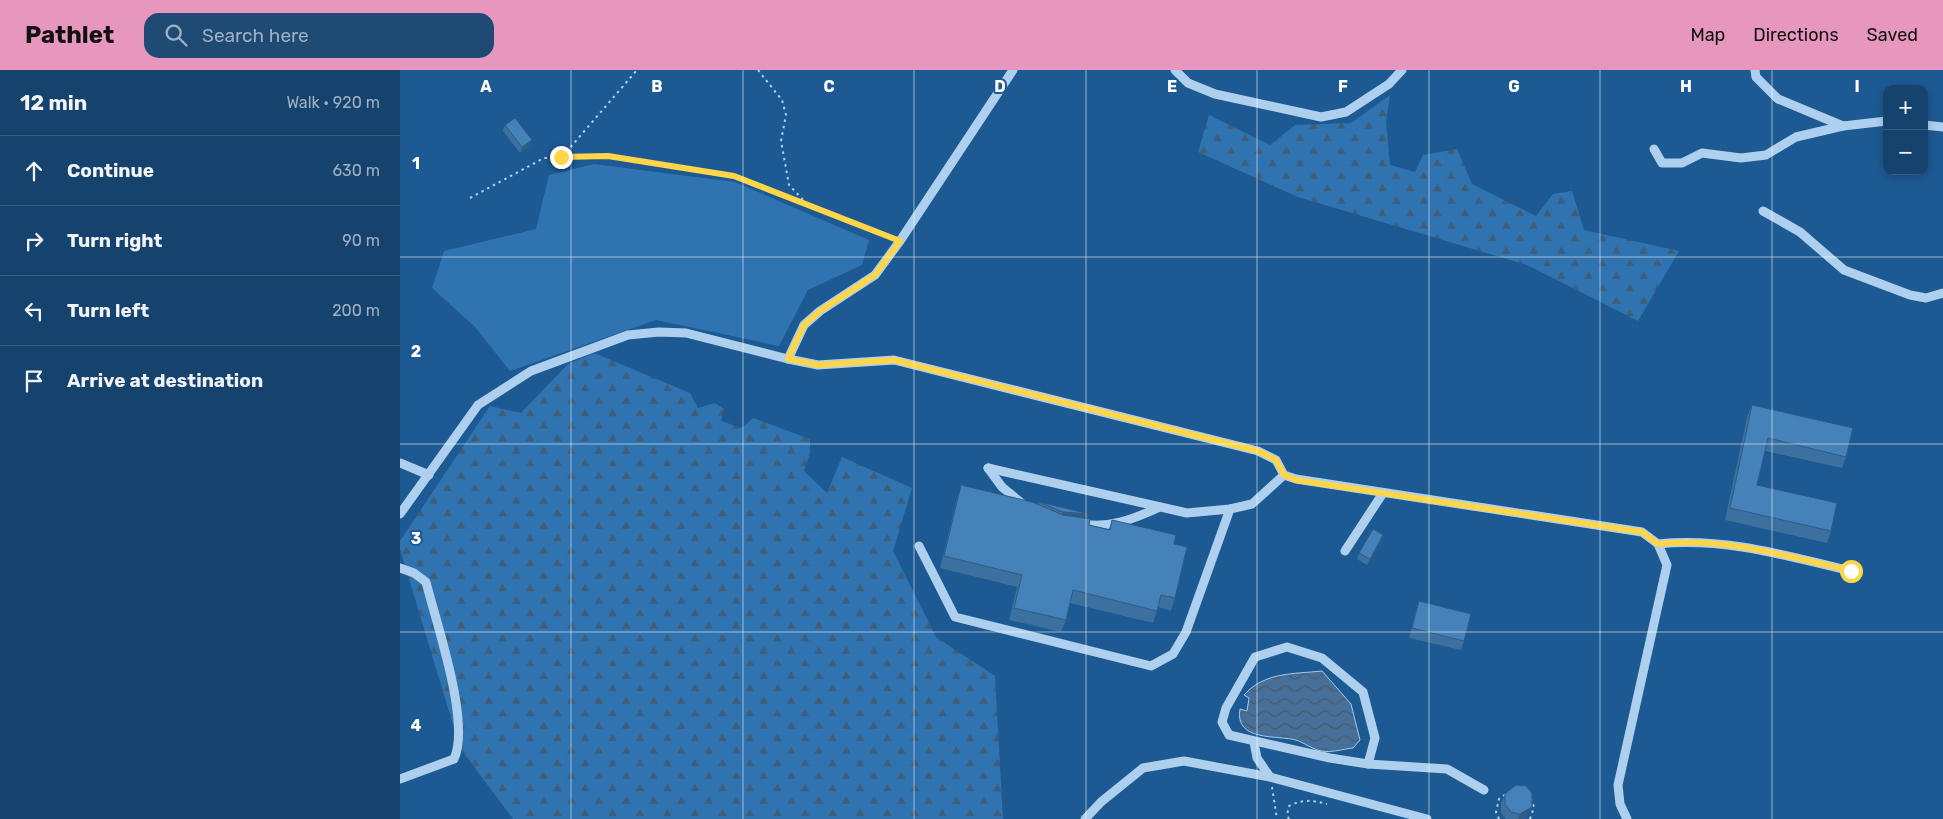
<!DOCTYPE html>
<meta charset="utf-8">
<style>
:root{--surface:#16436e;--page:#1f4a73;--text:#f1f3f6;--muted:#9eb0c2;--line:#355c81;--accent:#e797bd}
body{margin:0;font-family:Rubik,sans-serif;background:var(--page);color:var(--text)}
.controls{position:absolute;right:15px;top:15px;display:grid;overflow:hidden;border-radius:10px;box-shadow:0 2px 8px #0003}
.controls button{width:45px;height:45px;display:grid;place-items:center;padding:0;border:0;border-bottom:1px solid var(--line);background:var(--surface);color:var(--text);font:25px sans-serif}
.stop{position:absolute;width:15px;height:15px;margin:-11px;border:4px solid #ffd54a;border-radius:50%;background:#fff}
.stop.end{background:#ffd54a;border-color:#fff;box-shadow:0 1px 5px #0008}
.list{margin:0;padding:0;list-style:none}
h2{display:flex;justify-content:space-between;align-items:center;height:65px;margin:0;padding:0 20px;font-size:21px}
h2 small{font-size:16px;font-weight:400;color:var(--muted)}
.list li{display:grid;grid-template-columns:32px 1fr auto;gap:15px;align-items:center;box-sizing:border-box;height:70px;padding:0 20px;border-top:1px solid var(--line)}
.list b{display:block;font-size:19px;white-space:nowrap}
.list em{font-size:16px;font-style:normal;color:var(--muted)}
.icon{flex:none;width:28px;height:28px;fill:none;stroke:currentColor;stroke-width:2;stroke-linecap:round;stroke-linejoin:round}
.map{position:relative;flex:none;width:1543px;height:749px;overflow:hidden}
header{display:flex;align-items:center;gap:30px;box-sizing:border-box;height:70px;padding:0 25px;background:var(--accent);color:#111}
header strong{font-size:24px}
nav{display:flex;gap:28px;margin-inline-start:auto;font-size:18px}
.search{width:350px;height:45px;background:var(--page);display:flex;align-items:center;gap:12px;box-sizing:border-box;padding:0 18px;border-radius:15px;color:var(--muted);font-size:19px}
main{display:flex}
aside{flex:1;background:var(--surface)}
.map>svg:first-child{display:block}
</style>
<header>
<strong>Pathlet</strong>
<div class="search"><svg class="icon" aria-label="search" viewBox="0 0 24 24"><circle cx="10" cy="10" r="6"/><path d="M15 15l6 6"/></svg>Search here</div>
<nav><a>Map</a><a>Directions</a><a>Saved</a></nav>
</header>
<main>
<aside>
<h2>12 min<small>Walk · 920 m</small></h2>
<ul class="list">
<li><svg class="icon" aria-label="ahead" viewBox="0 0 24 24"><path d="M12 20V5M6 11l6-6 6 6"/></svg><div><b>Continue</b></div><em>630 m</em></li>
<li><svg class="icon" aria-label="right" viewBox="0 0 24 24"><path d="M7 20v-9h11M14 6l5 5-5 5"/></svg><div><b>Turn right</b></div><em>90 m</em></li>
<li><svg class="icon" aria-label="left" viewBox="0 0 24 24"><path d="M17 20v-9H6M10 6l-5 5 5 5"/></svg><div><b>Turn left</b></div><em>200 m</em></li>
<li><svg class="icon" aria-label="arrive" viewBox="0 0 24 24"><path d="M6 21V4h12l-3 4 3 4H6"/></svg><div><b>Arrive at destination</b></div></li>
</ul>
</aside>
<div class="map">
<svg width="1543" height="749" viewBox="0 0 1543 749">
<defs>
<pattern id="forest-firs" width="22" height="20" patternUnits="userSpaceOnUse" patternTransform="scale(1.25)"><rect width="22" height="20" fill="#3073b1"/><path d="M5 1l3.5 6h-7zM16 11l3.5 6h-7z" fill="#3f5e79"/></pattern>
<pattern id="water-waves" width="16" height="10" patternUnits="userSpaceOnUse" patternTransform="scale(1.25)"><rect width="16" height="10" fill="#467099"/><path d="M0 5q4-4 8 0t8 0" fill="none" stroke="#4a5a6b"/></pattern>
</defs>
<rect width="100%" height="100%" fill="#1d5993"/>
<polygon fill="#3073b1" points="194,94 335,112 469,170 462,195 408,220 379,276 256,250 110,301 75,257 32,218 44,181 136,159 149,105"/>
<g fill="url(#forest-firs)">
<polygon points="990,25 986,52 990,95 1015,102 1023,85 1057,79 1072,114 1136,146 1153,124 1172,121 1184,160 1279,181 1238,251 1127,195 898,127 798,82 809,45 870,75 895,55 951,53"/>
<polygon points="194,283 290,323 298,338 315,333 324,339 321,351 342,358 353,348 410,369 410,383 404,401 427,423 442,387 512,418 493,481 536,567 595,606 603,749 113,749 60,678 0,479 0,471 90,336 121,343 168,294"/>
</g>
<path fill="url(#water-waves)" stroke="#a2ccf0" d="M922,601l29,33 9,36 -7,8c-10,1 -22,5 -31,3 -9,-1 -17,-8 -26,-11 -18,-5 -62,2 -56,-31l7,2 2,-13 -5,-3c20,-23 50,-21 78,-24z"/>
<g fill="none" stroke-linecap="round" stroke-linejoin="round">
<g stroke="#aed0ee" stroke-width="2" stroke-dasharray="2.5 4" stroke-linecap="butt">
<polyline points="358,0 382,30 386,45 381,71 389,115 407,134"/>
<polyline points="162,87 237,0"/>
<polyline points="70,128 144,88 207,86 334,106 490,168"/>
<polyline points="872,717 877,749"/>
<path d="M889,749l-2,-4 2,-9c13,-7 24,-6 38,-2"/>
<polyline points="1099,749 1096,742 1099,729 1110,721"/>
<polyline points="1130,749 1134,737 1131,729"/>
</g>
<g stroke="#aed0ee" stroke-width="9">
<polyline points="613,0 500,171 475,205 420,241 404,255 388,289 418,295 494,290 858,381 876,390 884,405 896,409 1242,462 1258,474 1267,495 1218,715 1220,734 1227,749"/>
<polyline points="775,0 788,13 815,24 921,47 946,42 989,14 1002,0"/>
<polyline points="1355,0 1356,7 1378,29 1443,56"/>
<polyline points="1524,55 1543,57"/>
<polyline points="1254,79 1262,93 1282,93 1302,83 1341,88 1366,85 1396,67 1443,56 1487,51"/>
<polyline points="1363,141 1400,162 1444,200 1510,225 1526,228 1543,223"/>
<polyline points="0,393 29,405"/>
<polyline points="588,398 787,443 830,439 852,434 884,405"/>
<polyline points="588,398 602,417 624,435"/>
<polyline points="0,444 78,335 131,301 228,265 259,262 286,263 388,289"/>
<path d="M678,453c29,7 56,-4 82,-16"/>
<path d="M1258,474c66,-7 129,12 193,27"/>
<polyline points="519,476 555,547 751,596 773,584 786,562 830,439"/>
<polyline points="945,481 983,423"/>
<path d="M0,498l14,5 12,9c10,40 45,141 28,177l-54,20"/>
<polygon points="887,577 922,588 963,622 975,668 968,694 930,688 829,665 822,652 826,638 855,587"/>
<polyline points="854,672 857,688 870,707"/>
<polyline points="968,694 1047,699 1084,720"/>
<polyline points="685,749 701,732 743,698 784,691 870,707 1027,749"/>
</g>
</g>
<g fill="#3b709f">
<polygon points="105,55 132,70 130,76 120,83 103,61"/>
<polygon points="1352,335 1446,387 1442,398 1365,381 1357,415 1431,461 1427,473 1325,450 1347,347"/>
<polygon points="561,415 638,435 639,432 690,444 689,447 665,445 689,455 709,459 712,450 774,474 775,528 771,541 758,537 753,553 670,533 666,550 661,562 609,550 617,517 540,498 557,428"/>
<polygon points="983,465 981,472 967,495 957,489 959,483"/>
<polygon points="1019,531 1064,571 1061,580 1009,568 1016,541"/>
<polygon points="1105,724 1128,746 1123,749 1106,749 1101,743 1101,733"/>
</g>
<g fill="#305b82">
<polygon points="132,70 130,76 120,83 122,77"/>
<polygon points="663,442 690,444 689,447 662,445"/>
<polygon points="983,465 981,472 967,495 970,489"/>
<polygon points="1132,737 1128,746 1123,749 1118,749 1120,744"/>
</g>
<g fill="#4582b9" stroke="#305b82">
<polygon points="115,48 132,70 122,77 105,55"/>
<polygon points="1352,335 1453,358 1446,387 1368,368 1357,415 1437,433 1431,461 1330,438"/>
<polygon points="561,415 632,432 663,445 690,449 689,455 710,460 712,450 776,465 774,474 787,477 775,528 761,525 757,541 673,520 666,550 614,538 622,505 544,486"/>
<polygon points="639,432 690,444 663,442"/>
<polygon points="973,459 983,465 970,489 959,483"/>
<polygon points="1019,531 1071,544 1064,571 1012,558"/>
<polygon points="1116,715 1126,716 1132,723 1132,737 1120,744 1111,742 1105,734 1105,724"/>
</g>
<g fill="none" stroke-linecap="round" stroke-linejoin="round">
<path stroke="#ffd54a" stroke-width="6" d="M161,87l47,-1 126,20 166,65 -25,34 -55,36 -16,14 -16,34 30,6 76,-5 364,91 18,9 8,15 12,5 346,52 16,12c66,-7 129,12 193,27"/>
</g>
<path fill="none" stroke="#fff" stroke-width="1" stroke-opacity="0.55" d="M171,0v749M343,0v749M514,0v749M686,0v749M857,0v749M1029,0v749M1200,0v749M1372,0v749M0,187h1543M0,374h1543M0,562h1543"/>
<g font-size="16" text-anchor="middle" font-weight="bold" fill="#fff" stroke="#1d5993" stroke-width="4" stroke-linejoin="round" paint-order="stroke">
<text x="86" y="22">A</text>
<text x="257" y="22">B</text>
<text x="429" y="22">C</text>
<text x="600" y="22">D</text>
<text x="772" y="22">E</text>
<text x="943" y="22">F</text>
<text x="1114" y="22">G</text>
<text x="1286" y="22">H</text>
<text x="1457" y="22">I</text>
<text x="16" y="99">1</text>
<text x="16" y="287">2</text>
<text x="16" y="474">3</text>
<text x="16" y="661">4</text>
</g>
</svg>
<div class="controls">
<button>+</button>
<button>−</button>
</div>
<div class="stop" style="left:1451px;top:501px"></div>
<div class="stop end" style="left:161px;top:87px"></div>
</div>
</main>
